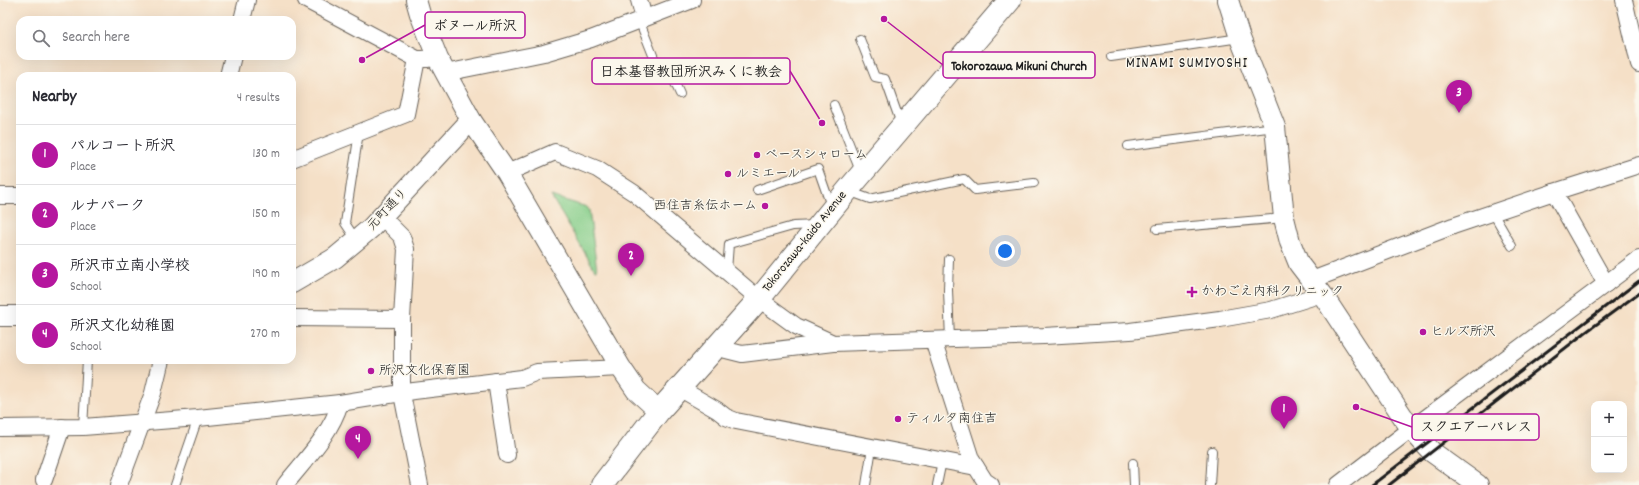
<!DOCTYPE html>
<meta charset="utf-8">
<style>
:root{--surface:#fff;--page:#f2f2f3;--text:#2b2b33;--muted:#7c7c81;--line:#e1e1e2;--accent:#b5179e}
body{margin:0;font-family:Dekko,"Klee One",sans-serif;background:var(--page);color:var(--text)}
.controls{position:absolute;right:12px;bottom:12px;display:grid;overflow:hidden;border-radius:8px;box-shadow:0 4px 16px #0002}
.controls button{width:36px;height:36px;display:grid;place-items:center;padding:0;border:0;border-bottom:1px solid var(--line);background:var(--surface);color:var(--text);font:20px sans-serif}
.you{position:absolute;left:1005px;top:251px;width:14px;height:14px;margin:-10px;border:3px solid #fff;border-radius:50%;background:#1a73e8;box-shadow:0 0 0 6px #1a73e833}
.badge{display:grid;place-items:center;width:26px;height:26px;border-radius:50%;background:var(--accent);color:#fff;font-size:13px;font-weight:700}
.pin{position:absolute;translate:-50% -33px;filter:drop-shadow(0 1px 2px #0008)}
.pin::after{content:'';position:absolute;top:21px;width:14px;height:12px;background:inherit;clip-path:polygon(0 0,100% 0,50% 100%)}
.list{margin:0;padding:0;list-style:none}
h2{display:flex;justify-content:space-between;align-items:center;height:52px;margin:0;padding:0 16px;font-size:17px}
h2 small{font-size:13px;font-weight:400;color:var(--muted)}
.list li{display:grid;grid-template-columns:26px 1fr auto;gap:12px;align-items:center;box-sizing:border-box;height:60px;padding:0 16px;border-top:1px solid var(--line)}
.list b{display:block;font-size:15px;white-space:nowrap}
.list p{margin:0;font-size:13px;white-space:nowrap;color:var(--muted)}
.list em{font-size:13px;font-style:normal;color:var(--muted)}
.icon{flex:none;width:22px;height:22px;fill:none;stroke:currentColor;stroke-width:2;stroke-linecap:round;stroke-linejoin:round}
.map{position:relative;flex:none;width:1639px;height:485px;overflow:hidden}
.search{position:absolute;background:var(--surface);box-shadow:0 4px 16px #0002;left:16px;top:16px;width:280px;height:44px;display:flex;align-items:center;gap:10px;box-sizing:border-box;padding:0 14px;border-radius:12px;color:var(--muted);font-size:15px}
.panel{position:absolute;background:var(--surface);box-shadow:0 4px 16px #0002;left:16px;top:72px;width:280px;height:292px;border-radius:12px}
.map>svg:first-child{display:block}
</style>
<div class="map">
<svg width="1639" height="485" viewBox="0 0 1639 485">
<rect width="100%" height="100%" fill="#fbf7ec"/>
<filter id="ink" filterUnits="userSpaceOnUse"><feTurbulence type="fractalNoise" baseFrequency=".025" numOctaves="2"/><feDisplacementMap in="SourceGraphic" scale="8" xChannelSelector="R" yChannelSelector="G"/><feConvolveMatrix kernelMatrix="1 2 1 2 8 2 1 2 1" color-interpolation-filters="sRGB"/></filter>
<filter id="wash" filterUnits="userSpaceOnUse"><feTurbulence type="fractalNoise" baseFrequency=".012" numOctaves="4" result="noise"/><feDisplacementMap in="SourceGraphic" scale="16" xChannelSelector="R" yChannelSelector="G"/><feGaussianBlur stdDeviation="0.9" result="paint"/><feColorMatrix in="noise" values="0 0 0 0 0 0 0 0 0 0 0 0 0 0 0 0 0 1.4 0 .05"/><feComposite in="paint" operator="in"/></filter>
<g filter="url(#wash)">
<rect width="100%" height="100%" fill="#f5e0c7"/>
<polygon fill="#87ce8a" stroke="#527553" points="551,196 587,207 589,210 597,270 595,270"/>
</g>
<g filter="url(#ink)">
<g fill="none" stroke-linecap="round" stroke-linejoin="round">
<g stroke="#686158" stroke-width="10">
<g id="service">
<polyline points="639,20 660,73 674,81 680,94"/>
<polyline points="860,39 875,77 885,79 901,124"/>
<polyline points="1111,57 1240,38"/>
<polyline points="834,105 860,171"/>
<polyline points="1128,146 1275,127"/>
<polyline points="757,190 818,169 831,206"/>
<polyline points="848,191 870,199 964,179 975,190 1034,183"/>
<polyline points="1493,213 1512,246"/>
<polyline points="1157,229 1284,218"/>
<polyline points="357,241 345,223 359,132"/>
<polyline points="949,259 948,290 950,340"/>
<polyline points="727,271 729,244 793,226 816,225"/>
<polyline points="83,427 87,360"/>
<polyline points="1133,463 1134,485"/>
<polyline points="175,485 198,418"/>
<polyline points="866,485 872,448"/>
<polyline points="937,485 942,461"/>
<polyline points="1210,485 1212,451"/>
</g>
</g>
<g stroke="#686158" stroke-width="18">
<g id="minor">
<polyline points="306,0 417,59 428,59"/>
<polyline points="639,0 644,18"/>
<polyline points="1624,0 1639,64"/>
<polyline points="242,20 247,0"/>
<polyline points="445,73 544,53 591,39 692,0"/>
<polyline points="228,76 233,56"/>
<polyline points="292,159 406,114 417,59"/>
<polyline points="507,173 555,152 597,169 634,193 759,299 796,326 833,343"/>
<polyline points="1554,192 1606,284"/>
<polyline points="0,196 20,196"/>
<polyline points="382,217 402,237 406,249 402,319 402,394 420,485"/>
<polyline points="1312,280 1453,226 1554,192 1639,165"/>
<polyline points="292,318 402,319"/>
<polyline points="933,340 971,459 985,481 991,485"/>
<polyline points="714,347 742,354 833,343 1044,336 1130,331 1220,319 1271,310 1322,294"/>
<polyline points="496,381 507,455"/>
<polyline points="679,388 717,410 726,417 736,421 976,467"/>
<polyline points="0,428 83,427 198,418 340,403 414,391 522,378 537,372 621,368"/>
<polyline points="44,480 62,427"/>
<polyline points="119,485 153,393 161,360"/>
<path d="M285,485c19,-24 46,-51 55,-82"/>
<polyline points="1338,485 1411,429 1639,259"/>
</g>
</g>
<g stroke="#686158" stroke-width="22">
<g id="tertiary">
<polyline points="416,0 420,14 438,59 471,120 507,173 621,368 636,390 659,411"/>
<polyline points="1228,0 1240,38 1275,127 1284,218 1290,242 1299,264 1322,294 1411,429 1432,452 1478,485"/>
<polyline points="292,283 335,258 371,228 471,120"/>
<polyline points="0,316 20,316"/>
</g>
</g>
<g stroke="#686158" stroke-width="24">
<polyline id="primary" points="602,485 659,411 759,299 847,191 1010,0"/>
</g>
<use href="#service" stroke="#fff" stroke-width="8"/>
<use href="#minor" stroke="#fff" stroke-width="16"/>
<use href="#tertiary" stroke="#fff" stroke-width="20"/>
<use href="#primary" stroke="#fff" stroke-width="22"/>
<g stroke="#1c1c1c" stroke-width="3">
<polyline points="1372,485 1639,281"/>
<polyline points="1389,485 1586,332 1639,293"/>
</g>
</g>
</g>
<g fill="#b5179e" stroke="#fbf7ec" stroke-width="1.5">
<circle cx="757" cy="155" r="4"/>
<circle cx="728" cy="174" r="4"/>
<circle cx="765" cy="206" r="4"/>
<path d="M1190 286h4v4h4v4h-4v4h-4v-4h-4v-4h4z"/>
<circle cx="1423" cy="332" r="4"/>
<circle cx="371" cy="371" r="4"/>
<circle cx="898" cy="419" r="4"/>
</g>
<g text-anchor="middle" dominant-baseline="central" stroke-width="3" stroke-linejoin="round" paint-order="stroke">
<g font-size="13" fill="#1c1c1c" stroke="#fbf7ec" text-anchor="start">
<text x="765" y="155">ベースシャローム</text>
<text x="736" y="174">ルミエール</text>
<text x="757" y="206" text-anchor="end">西住吉糸伝ホーム</text>
<text x="1201" y="292">かわごえ内科クリニック</text>
<text x="1431" y="332">ヒルズ所沢</text>
<text x="379" y="371">所沢文化保育園</text>
<text x="906" y="419">ティルタ南住吉</text>
</g>
<g font-size="13" fill="#1c1c1c" stroke="#fbf7ec">
<text transform="translate(388 210) rotate(-47)">元町通り</text>
<text transform="translate(805 242) rotate(-51)">Tokorozawa-kaido Avenue</text>
</g>
<g font-size="15" letter-spacing="1" fill="#1c1c1c" stroke="#fbf7ec">
<text x="1187" y="64">MINAMI SUMIYOSHI</text>
</g>
</g>
<path fill="none" stroke="#b5179e" stroke-width="1.5" d="M362 60L425 25M884 19L943 65M822 123L790 71M1356 407L1412 427"/>
<g fill="#b5179e" stroke="#fbf7ec" stroke-width="1.5">
<circle cx="362" cy="60" r="4"/>
<circle cx="884" cy="19" r="4"/>
<circle cx="822" cy="123" r="4"/>
<circle cx="1356" cy="407" r="4"/>
</g>
<g fill="#fbf7ec" stroke="#b5179e" stroke-width="1.5">
<rect x="425" y="12" width="100" height="26" rx="4"/>
<rect x="943" y="52" width="152" height="26" rx="4"/>
<rect x="592" y="58" width="198" height="26" rx="4"/>
<rect x="1412" y="414" width="127" height="26" rx="4"/>
</g>
<g font-size="14" text-anchor="middle" font-weight="bold" fill="#1c1c1c">
<text x="475" y="30">ボヌール所沢</text>
<text x="1019" y="70">Tokorozawa Mikuni Church</text>
<text x="691" y="76">日本基督教団所沢みくに教会</text>
<text x="1476" y="431">スクエアーパレス</text>
</g>
</svg>
<div class="controls">
<button>+</button>
<button>−</button>
</div>
<div class="you"></div>
<div class="pin badge" style="left:1284px;top:429px">1</div>
<div class="pin badge" style="left:631px;top:276px">2</div>
<div class="pin badge" style="left:1459px;top:113px">3</div>
<div class="pin badge" style="left:358px;top:459px">4</div>
<div class="search"><svg class="icon" aria-label="search" viewBox="0 0 24 24"><circle cx="10" cy="10" r="6"/><path d="M15 15l6 6"/></svg>Search here</div>
<section class="panel">
<h2>Nearby<small>4 results</small></h2>
<ul class="list">
<li><span class="badge">1</span><div><b>パルコート所沢</b><p>Place</p></div><em>130 m</em></li>
<li><span class="badge">2</span><div><b>ルナパーク</b><p>Place</p></div><em>150 m</em></li>
<li><span class="badge">3</span><div><b>所沢市立南小学校</b><p>School</p></div><em>190 m</em></li>
<li><span class="badge">4</span><div><b>所沢文化幼稚園</b><p>School</p></div><em>270 m</em></li>
</ul>
</section>
</div>
